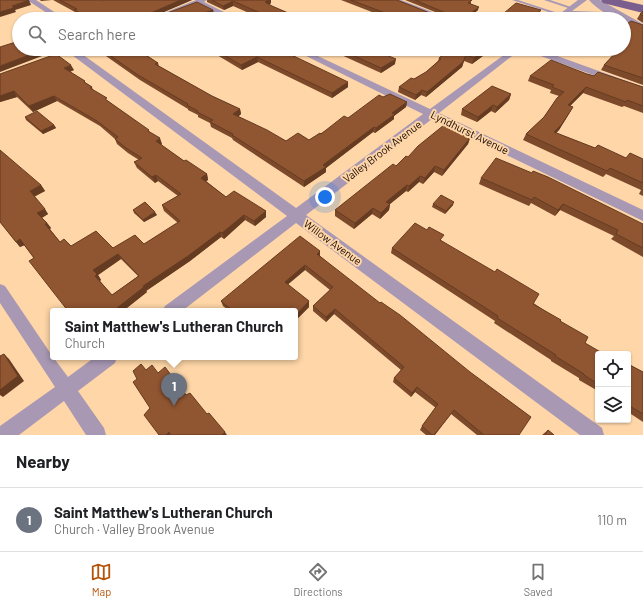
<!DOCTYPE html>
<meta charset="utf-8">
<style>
:root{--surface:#fff;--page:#f6f6f6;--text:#202124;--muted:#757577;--line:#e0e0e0;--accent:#b45309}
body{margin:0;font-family:Barlow,sans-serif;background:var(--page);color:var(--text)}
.controls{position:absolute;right:12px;bottom:12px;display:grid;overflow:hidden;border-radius:4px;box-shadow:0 1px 3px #0004}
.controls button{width:36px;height:36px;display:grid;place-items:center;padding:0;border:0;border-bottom:1px solid var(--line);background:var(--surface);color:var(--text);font:20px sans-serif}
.you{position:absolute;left:325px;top:197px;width:14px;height:14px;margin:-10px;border:3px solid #fff;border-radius:50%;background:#1a73e8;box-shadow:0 0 0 6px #1a73e833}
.badge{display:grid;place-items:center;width:26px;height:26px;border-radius:50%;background:var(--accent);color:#fff;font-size:13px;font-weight:700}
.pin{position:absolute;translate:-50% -33px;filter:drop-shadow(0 1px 2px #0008)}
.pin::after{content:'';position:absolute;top:21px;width:14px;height:12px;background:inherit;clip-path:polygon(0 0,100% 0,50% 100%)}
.popup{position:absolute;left:50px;top:308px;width:248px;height:52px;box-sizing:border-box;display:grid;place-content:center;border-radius:4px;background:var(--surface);filter:drop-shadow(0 1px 3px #0005);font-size:13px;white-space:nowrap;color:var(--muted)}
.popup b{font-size:15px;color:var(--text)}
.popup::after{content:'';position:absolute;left:50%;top:100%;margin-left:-8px;border:8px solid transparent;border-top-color:var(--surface)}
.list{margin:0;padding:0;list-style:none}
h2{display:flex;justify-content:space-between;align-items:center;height:52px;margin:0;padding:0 16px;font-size:17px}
h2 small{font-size:13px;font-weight:400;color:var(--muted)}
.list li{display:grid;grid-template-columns:26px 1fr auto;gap:12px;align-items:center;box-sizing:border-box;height:64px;padding:0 16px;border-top:1px solid var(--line)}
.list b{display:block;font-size:15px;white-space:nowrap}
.list p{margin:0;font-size:13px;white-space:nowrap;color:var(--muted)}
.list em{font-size:13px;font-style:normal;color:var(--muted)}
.icon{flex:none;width:22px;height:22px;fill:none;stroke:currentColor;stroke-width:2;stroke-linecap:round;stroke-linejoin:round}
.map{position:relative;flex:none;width:643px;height:435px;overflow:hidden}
.search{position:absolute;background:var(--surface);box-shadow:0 1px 3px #0004;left:12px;right:12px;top:12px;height:44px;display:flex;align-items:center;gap:10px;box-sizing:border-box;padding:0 14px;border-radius:22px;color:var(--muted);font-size:15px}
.sheet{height:116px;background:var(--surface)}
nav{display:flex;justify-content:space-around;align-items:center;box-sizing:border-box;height:56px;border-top:1px solid var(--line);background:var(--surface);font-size:11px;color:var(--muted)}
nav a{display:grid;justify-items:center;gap:2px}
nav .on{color:var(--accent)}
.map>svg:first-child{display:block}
</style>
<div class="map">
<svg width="643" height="435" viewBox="0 0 643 435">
<rect width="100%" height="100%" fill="#fed6a7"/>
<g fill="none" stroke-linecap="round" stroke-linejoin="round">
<g fill="#a898b3" fill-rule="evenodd">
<polygon points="512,0 518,0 564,15 561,16"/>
<polygon points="544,0 550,0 574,8 571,9"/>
</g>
<g fill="#a898b3" fill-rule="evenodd">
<polygon points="27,0 36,0 65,19 56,19"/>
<polygon points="196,0 207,0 204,2 238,19 228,19 198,5 160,19 149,19"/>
<polygon points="390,0 401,0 451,19 440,19"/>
<polygon points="578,0 587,0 572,11 599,12 625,17 626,19 624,21 624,19 584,15 558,18 557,16"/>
<polygon points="67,49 75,49 296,208 423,114 292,49 303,49 430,109 512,49 521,49 439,113 643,210 643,221 432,119 306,215 602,428 604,435 580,435 296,223 182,311 162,311 165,306 287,216 68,52"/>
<polygon points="526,49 538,49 643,87 643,93 527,51"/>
<polygon points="0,284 5,286 53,357 68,377 95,357 117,357 115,363 78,391 104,428 106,435 86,435 64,401 19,435 0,435 0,426 55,387 0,303"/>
</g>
<path fill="#a898b3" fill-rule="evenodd" d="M589,0h11l43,24v7l-19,-9v-3c-12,0 -27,-10 -35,-19z"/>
<polygon fill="#7a5e8e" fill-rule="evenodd" points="601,0 621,0 643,5 643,13 603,3"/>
</g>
<g fill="#7c492a" fill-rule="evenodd">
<polygon points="53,0 100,0 101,1 104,0 192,0 156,15 159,16 213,10 214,14 210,16 80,16 76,15 75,12"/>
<polygon points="207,0 271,0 271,3 269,5 302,19 263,19 233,6 224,10 207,2"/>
<polygon points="341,0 397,0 440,17 445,16 405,0 471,0 471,4 478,10 467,19 390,19"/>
<polygon points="643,11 643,23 637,19 640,14"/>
<polygon points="643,25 643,85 601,70 604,65 618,50 616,49 624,49"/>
<polygon points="96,49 141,49 144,51 146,55 158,63 159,66 212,96 240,109 241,114 238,117 286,141 309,140 348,118 383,97 407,102 406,107 394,116 394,119 375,133 373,132 326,168 326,172 304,187 233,140 232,138 211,127 210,123 198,117 198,115 188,110 188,109 140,80"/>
<polygon points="207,49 279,49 348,87 332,98 258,62 242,70"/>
<polygon points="328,49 372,49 395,64 381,73"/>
<polygon points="450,49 491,49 491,50 472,64 464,61 462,67 426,97 421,95 415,100 398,92 399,87 414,79 426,72 438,61 439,58"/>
<polygon points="551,49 566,49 562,53"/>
<path d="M74,70l-4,2 22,15 1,3 16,12 41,30 12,12 -1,1 23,16 23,13 1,6 -2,1 20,16 40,14v6l-11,9 -10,-6 -21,19 -3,-2 -31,24 -44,30 1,1 -24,19h-55l-34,-53 -10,-13 -4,2 -20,-25 41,-37 4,6 -11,5 14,18 -6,4 5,5 4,5 -1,1 10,13 11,4 42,2 31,-4 34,-21 -14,-12 -2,-6 16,-9 -20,-15 -3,2 -18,-15 -3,-6 5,-2 -11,-7 -11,-9 -2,-5 -15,-13 -43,-25 -24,11 -16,-15 -17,5v-28zM121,259l17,17 -26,19 -12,-14 1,-1 -3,-5z"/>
<polygon points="587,74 643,87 643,113 624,106 622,107 583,93 570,106 570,112 559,130 556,133 595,148 626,158 643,159 643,196 639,194 641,190 606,174 603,177 523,140 526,134 544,117 559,96 550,93 551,90 528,81 530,76"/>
<polygon points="511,94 509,100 495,113 491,111 477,122 461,115 462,109"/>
<polygon points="25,117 54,125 56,128 43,134 26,120"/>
<polygon points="470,138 468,144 442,176 434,172 423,184 419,182 408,192 406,191 390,204 389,210 380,219 372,214 354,229 335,216 335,210 396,166 408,157"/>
<polygon points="481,178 643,224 643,257 611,239 614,236 560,210 555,216 531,203 529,206 479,184"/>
<polygon points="433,204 453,205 445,214 432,207"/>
<polygon points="133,210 157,215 144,222 134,213"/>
<polygon points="427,230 442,241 560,321 598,354 598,391 579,380 579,378 551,361 551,360 494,323 495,321 391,253 392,248"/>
<polygon points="320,256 519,435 477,435 451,414 435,435 426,435 420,430 422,426 436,408 415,392 411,397 393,382 394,378 401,370 334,314 326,322 313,311 313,306 330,290 305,270 288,284 309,307 295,321 295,311 229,311 223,306 221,301"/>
<polygon points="628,364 643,372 643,422 628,412"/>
<polygon points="548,430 554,435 542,435"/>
</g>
<g fill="#653c22">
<polygon points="29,0 31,5 15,10 16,12 0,17 0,12 12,6"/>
<polygon points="40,0 52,0 41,1"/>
<polygon points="181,0 192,0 148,19 146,15"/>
<polygon points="269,0 271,0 271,3 265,7 265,2"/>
<polygon points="233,1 233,6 224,10 223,6"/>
<polygon points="479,7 478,10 467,19 463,19"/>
<polygon points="213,10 214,14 205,18 204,13"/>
<polygon points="541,10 539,14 533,19 529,19"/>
<polygon points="45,49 48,49 50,53 0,72 0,66"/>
<polygon points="487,49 491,49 491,50 472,64 474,58"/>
<polygon points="466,55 462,67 426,97 427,92"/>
<polygon points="257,57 258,62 242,70 241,65"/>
<polygon points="396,59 395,64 381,73 381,68"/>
<polygon points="71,65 74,70 66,73 64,68"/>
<polygon points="348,82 348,87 332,98 332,93"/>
<polygon points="586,87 583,93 565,111 568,105"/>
<polygon points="422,90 421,95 415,100 416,95"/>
<polygon points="14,91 17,97 0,102 0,96"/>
<polygon points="511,94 509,100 495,113 497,107"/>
<polygon points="54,96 57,101 33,112 29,106"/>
<polygon points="407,102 406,107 394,116 394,119 375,133 376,128 392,113"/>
<polygon points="493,105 491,111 477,122 478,117"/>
<polygon points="573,107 570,112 559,130 551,138 554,132"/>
<polygon points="240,109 241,114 234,119 233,114"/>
<polygon points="54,125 56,128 43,134 41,131"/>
<polygon points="374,127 373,132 326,168 326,172 304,187 304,181 323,165"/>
<polygon points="160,138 162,144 158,147 156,141"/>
<polygon points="470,138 468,144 442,176 444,170"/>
<polygon points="435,166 434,172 423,184 425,178"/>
<polygon points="207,174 208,180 203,183 201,178"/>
<polygon points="156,175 158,181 155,183 152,177"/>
<polygon points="420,176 419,182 408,192 409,186"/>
<polygon points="41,185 45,191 34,197 30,191"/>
<polygon points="407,185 406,191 385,208 386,202"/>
<polygon points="454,202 453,205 445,214 446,211"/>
<polygon points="390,204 389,210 380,219 381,213"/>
<polygon points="563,204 560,210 555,216 558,210"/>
<polygon points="373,208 372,214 354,229 355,223"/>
<polygon points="45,209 48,214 41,218 37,213"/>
<polygon points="266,211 266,217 255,226 254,221"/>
<polygon points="155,212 157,215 144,222 143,220"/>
<polygon points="244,215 245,220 224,239 222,233"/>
<polygon points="47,223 51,228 49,229 45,224"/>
<polygon points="220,232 221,237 190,261 146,291 147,292 123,311 119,311 117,308 143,286"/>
<polygon points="20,239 25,245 20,247 16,242"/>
<polygon points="320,251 320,256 317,259 317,254"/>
<polygon points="118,254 121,259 98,275 101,280 99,281 95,276 93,270"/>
<polygon points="305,265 305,270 285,287 285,282"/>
<polygon points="309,301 309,307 295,321 295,316"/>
<polygon points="335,309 334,314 326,322 326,317"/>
<polygon points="4,354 9,359 24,381 3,397 0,395 0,390"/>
<polygon points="417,387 415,392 411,397 412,393"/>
<polygon points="169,432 171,435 166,435"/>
<polygon points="225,432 227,435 222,435"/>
</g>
<g fill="#905531" stroke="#653c22" fill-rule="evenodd">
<polygon points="0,0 29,0 12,6 14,8 0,12"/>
<polygon points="60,0 100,0 101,1 104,0 181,0 146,15 159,16 197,2 213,10 204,13 216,19 72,19 84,15 74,10 77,9"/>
<polygon points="212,0 269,0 265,2 272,6 302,19 274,19 233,1 223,6"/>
<polygon points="351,0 397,0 440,17 453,16 415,0 472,0 468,3 479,7 463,19 401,19"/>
<polygon points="516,3 541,10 529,19 497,19"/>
<polygon points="643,11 643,16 640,14"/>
<polygon points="579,15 595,19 575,19"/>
<polygon points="631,21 643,25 643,78 604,65 619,49 624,49 624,26"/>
<polygon points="19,41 19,49 45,49 0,66 0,47"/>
<polygon points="101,49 141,49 144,51 141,52 158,63 155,64 212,96 240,109 233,114 267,130 286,141 298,133 309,140 320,133 321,134 344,116 348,118 379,95 383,97 390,94 407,102 392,113 395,114 376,128 374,127 323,165 326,167 304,181 232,135 233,134 210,122 213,120 197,112 198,111 187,105 188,104 138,75"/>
<polygon points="214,49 279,49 348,82 332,93 257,57 241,65"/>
<polygon points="339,49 372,49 396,59 381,68"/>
<polygon points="450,49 487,49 474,58 466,55 463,62 427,92 422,90 416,95 399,87 411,78 414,79 426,72 441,59 439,58"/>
<path d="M56,54l15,11 -7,3 21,13 -1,1 8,5 -2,1 17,10 -2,1 44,31 -1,1 12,7 -4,3 28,20 2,-1 21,14 -6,4 25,19 8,-6 32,20 -12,10 -10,-6 -22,18 -2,-1 -32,24 -45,30 1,1 -27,21 3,3h-52l-39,-50 5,-3 -14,-19 -4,3 -16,-20v-72l41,35 -11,6 15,18 -8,4 10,10 -2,1 15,18 4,-3 7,7 25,-15 17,17 22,-13 9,9 36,-23 -18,-16 19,-11 -25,-19 -4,2 -18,-15 8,-4 -16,-10 -11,-9 3,-2 -21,-16 -43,-25 -25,10 -15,-15 -14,5v-22zM118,254l21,22 -27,19 -17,-19 2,-2 -4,-4z"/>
<polygon points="551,60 587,74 594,76 598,72 643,87 643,106 627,100 626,102 586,87 568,105 573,107 562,124 554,132 595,148 598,145 626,158 630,153 643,159 643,183 610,168 607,171 526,134 544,117 557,98 564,92 552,87 554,85 530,76"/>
<polygon points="492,86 511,94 497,107 493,105 478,117 462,109"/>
<polygon points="37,111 54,125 41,131 25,117"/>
<polygon points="444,125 470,138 444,170 435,166 425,178 420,176 409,186 407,185 386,202 390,204 381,213 373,208 355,223 335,210 393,164 396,166 406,156 408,157 418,146"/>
<polygon points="496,158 532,173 533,171 548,177 643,224 643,248 616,234 618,230 563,204 558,210 534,197 532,200 481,178"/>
<polygon points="441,195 454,202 446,211 433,204"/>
<polygon points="145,202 155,212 143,220 133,210"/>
<polygon points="415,223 427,230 429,227 444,235 440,240 495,272 497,269 539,294 533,304 561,320 560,321 588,337 585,343 604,354 598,354 598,384 584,375 584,374 555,356 556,355 497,318 498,316 392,248"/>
<polygon points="300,236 320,251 317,254 380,303 381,302 400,315 470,372 531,417 519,435 484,435 454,410 434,435 432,435 422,426 438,404 417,387 412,393 394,378 404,367 335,309 326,317 313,306 333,287 305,265 285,282 309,301 295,316 295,311 233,311 221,301"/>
<polygon points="4,354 18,376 0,390 0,356"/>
<polygon points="141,364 146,370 152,365 158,373 165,367 186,395 190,393 207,414 209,413 225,432 222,435 171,435 169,432 166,435 159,435 144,415 150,408 133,382 137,379 133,371"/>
<polygon points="628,364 643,372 643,414 628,405"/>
<polygon points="548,430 554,435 545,435"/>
</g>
<g text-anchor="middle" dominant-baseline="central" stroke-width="4" stroke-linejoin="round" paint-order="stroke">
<g font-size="11" fill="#180800" stroke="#fed6a7">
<text transform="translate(470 132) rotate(26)">Lyndhurst Avenue</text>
<text transform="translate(382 151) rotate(-37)">Valley Brook Avenue</text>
<text transform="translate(333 242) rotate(36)">Willow Avenue</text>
</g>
</g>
</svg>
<div class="controls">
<button><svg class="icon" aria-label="locate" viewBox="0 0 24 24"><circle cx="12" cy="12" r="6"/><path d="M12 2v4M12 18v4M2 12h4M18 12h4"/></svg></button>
<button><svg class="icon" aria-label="layers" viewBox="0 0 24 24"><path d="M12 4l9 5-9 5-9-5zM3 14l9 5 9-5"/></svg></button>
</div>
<div class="you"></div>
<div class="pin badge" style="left:174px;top:406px;background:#6b7280">1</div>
<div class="popup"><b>Saint Matthew's Lutheran Church</b>Church</div>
<div class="search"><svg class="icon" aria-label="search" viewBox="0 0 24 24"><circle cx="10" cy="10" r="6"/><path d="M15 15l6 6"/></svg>Search here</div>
</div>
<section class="sheet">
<h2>Nearby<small></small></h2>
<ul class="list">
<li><span class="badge" style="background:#6b7280">1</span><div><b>Saint Matthew's Lutheran Church</b><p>Church · Valley Brook Avenue</p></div><em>110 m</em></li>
</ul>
</section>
<nav>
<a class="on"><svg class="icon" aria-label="map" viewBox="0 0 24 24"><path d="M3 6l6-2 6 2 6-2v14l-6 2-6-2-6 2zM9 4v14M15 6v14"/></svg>Map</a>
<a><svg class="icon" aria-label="directions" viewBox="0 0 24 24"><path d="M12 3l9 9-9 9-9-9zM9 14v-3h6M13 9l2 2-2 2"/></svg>Directions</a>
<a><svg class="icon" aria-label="saved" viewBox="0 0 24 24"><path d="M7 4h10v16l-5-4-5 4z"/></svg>Saved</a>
</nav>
